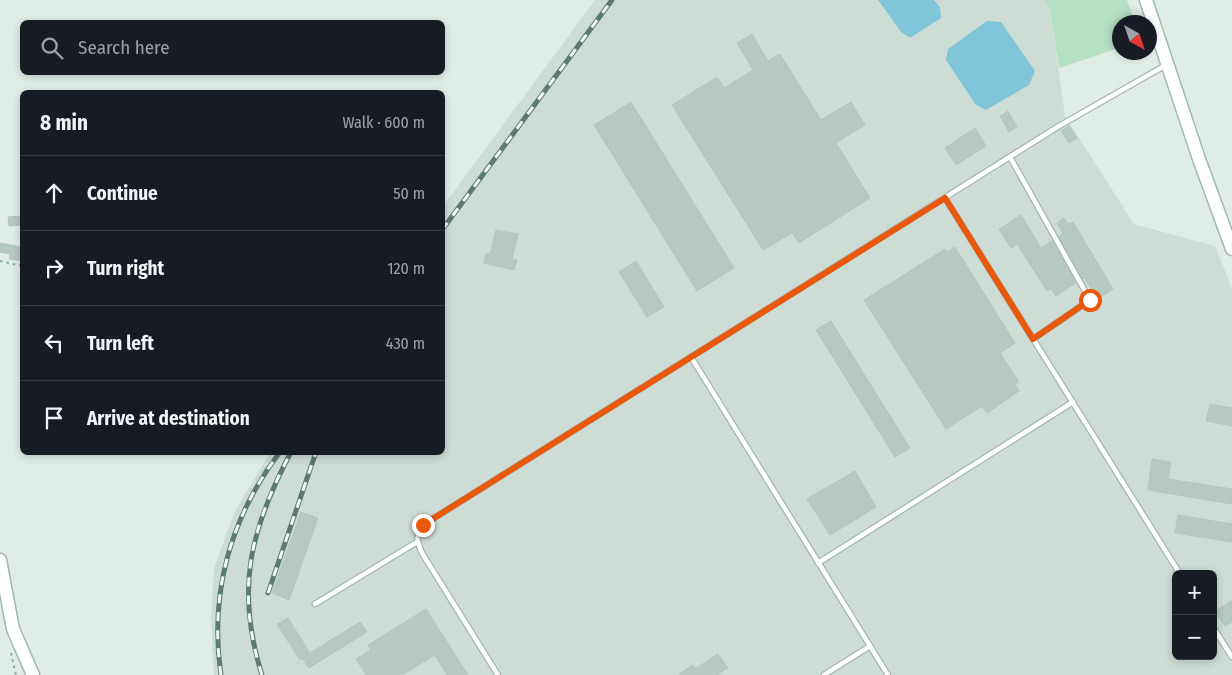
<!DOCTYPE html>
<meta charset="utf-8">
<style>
:root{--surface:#171b24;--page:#242831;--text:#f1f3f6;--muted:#9ea1a6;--line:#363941}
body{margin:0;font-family:"Fira Sans Condensed",sans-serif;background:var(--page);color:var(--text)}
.controls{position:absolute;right:15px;bottom:15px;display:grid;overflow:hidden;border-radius:8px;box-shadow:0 2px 8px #0003}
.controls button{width:45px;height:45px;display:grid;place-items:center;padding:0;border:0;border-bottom:1px solid var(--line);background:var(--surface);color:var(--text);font:25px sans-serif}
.compass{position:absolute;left:1112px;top:15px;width:45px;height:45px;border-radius:50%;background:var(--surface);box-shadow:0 2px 8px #0003;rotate:140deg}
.stop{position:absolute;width:15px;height:15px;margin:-11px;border:4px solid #ea580c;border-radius:50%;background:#fff}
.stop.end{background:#ea580c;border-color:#fff;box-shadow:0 1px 5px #0008}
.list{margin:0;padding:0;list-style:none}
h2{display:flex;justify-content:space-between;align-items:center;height:65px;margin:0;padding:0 20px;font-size:21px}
h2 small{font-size:16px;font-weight:400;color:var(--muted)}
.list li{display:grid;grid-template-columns:32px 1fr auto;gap:15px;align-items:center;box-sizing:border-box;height:75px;padding:0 20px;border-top:1px solid var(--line)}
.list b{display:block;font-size:19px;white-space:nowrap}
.list em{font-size:16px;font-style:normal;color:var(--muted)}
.icon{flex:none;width:28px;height:28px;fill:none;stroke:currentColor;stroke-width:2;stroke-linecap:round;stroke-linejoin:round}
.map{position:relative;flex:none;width:1232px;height:675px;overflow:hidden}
.search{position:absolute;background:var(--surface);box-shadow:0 2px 8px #0003;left:20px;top:20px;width:425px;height:55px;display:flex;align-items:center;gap:12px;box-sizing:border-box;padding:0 18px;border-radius:8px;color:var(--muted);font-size:19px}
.panel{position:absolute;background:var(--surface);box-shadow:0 2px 8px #0003;left:20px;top:90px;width:425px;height:365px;border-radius:8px}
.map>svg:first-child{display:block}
</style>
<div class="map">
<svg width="1232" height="675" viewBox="0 0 1232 675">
<rect width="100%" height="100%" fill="#e0ede7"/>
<path fill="#cedcd6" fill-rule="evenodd" d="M595,0h449l6,11 15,105 69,108 81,22 17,42v387h-1018l-3,-57 3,-50 21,-57 35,-58 172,-1 1,-246zM1176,574h37v82h-37z"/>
<polygon fill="#b6e0c3" points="1044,0 1127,0 1135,22 1120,22 1119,48 1059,68 1050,11"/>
<g fill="#81c6d8">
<polygon points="878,0 934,0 940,7 941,18 910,38 901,32"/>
<polygon points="987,21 1001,22 1035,71 1029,85 986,110 976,105 946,60 948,49"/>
</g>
<g fill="#b5c8c1" stroke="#b1c7bf">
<polygon points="752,34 768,61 780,54 821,120 851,102 865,125 836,143 870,198 799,243 792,233 763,250 672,105 717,77 724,88 753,70 737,43"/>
<polygon points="631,102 734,268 697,291 594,125"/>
<polygon points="1008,111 1017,127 1009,132 1000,116"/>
<polygon points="1069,126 1077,138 1069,143 1061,131"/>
<polygon points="975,128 986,146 956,165 945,148"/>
<polygon points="1021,215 1041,248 1052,241 1076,283 1056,296 1051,289 1047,291 1017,244 1011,248 999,229"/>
<polygon points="22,216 22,225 9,226 8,217"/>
<polygon points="1064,218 1068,224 1073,222 1113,289 1097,299 1085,278 1083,279 1059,237 1063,233 1057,223"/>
<polygon points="496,230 518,234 512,259 517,260 514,270 484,263 486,253 490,254"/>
<polygon points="0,243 22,247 22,261 9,259 10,254 0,252"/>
<polygon points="955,247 1015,343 1000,353 1019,382 1015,384 1019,391 987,413 982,406 946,429 864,300 945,249 947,252"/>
<polygon points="636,261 664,307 647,317 619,272"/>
<polygon points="831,321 910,448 895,457 816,330"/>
<polygon points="1210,404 1232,408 1232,426 1206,421"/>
<polygon points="1152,459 1171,462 1168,479 1232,489 1232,504 1148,490"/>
<polygon points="855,471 876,507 830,535 807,499"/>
<polygon points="301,512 318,518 289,600 272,593"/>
<polygon points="1178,515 1232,524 1232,542 1175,533"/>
<polygon points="1232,601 1232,622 1225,626 1215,611"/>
<polygon points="426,609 468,675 447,675 435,655 402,675 366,675 356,659 371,650 368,645"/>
<polygon points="288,618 310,653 360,622 367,632 309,668 302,658 300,660 277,624"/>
<polygon points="718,654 728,668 717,675 678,675 693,665 695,669"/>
</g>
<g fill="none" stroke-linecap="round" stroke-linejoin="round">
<g stroke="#a2b5af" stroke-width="7">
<g id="lane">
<polyline points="1010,157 1090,300 1033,339"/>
<polyline points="945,198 1180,574"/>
<polyline points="691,357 888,675"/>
<polyline points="818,563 1073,402"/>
<polyline points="315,604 417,542"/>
<polyline points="1213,627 1232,657"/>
<path d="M498,675l-76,-122c-5,-12 -7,-17 1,-28l636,-399 107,-61"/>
<polyline points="824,675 870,646"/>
</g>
</g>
<g stroke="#9db9b1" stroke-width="15">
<g id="secondary">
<polyline points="1146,0 1199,159 1232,249"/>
<polyline points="0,560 13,629 33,675"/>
</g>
</g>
<g stroke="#7cb4a5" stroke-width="2" stroke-dasharray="2.5 4" stroke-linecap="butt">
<polyline points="0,261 22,266"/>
<polyline points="11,653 16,675"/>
</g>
<use href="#lane" stroke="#fff" stroke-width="4.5"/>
<use href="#secondary" stroke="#fff" stroke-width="12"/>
<g stroke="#597b73" stroke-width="5">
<g id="rail">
<polyline points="442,230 612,0"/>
<polyline points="268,593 316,452"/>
<path d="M221,675c-12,-81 9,-157 59,-223"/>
<path d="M262,675c-27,-86 -12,-145 29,-223"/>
</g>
</g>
<use href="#rail" stroke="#f1f9f5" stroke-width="3" stroke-dasharray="9" stroke-linecap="butt"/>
</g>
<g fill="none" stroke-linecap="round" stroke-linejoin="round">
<polyline stroke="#ea580c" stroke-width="6" points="423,525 945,198 1033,339 1090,300"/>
</g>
</svg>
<div class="controls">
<button>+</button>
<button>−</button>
</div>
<svg class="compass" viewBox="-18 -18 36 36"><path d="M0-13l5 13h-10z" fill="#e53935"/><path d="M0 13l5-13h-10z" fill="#9ea1a6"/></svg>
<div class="stop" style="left:1090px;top:300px"></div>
<div class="stop end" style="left:423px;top:525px"></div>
<div class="search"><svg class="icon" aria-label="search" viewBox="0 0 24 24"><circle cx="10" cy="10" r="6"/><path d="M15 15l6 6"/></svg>Search here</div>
<section class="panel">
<h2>8 min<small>Walk · 600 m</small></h2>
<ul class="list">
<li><svg class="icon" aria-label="ahead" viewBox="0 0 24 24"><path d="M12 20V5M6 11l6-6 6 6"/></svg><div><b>Continue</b></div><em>50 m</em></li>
<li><svg class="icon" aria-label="right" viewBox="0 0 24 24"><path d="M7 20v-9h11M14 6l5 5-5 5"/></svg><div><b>Turn right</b></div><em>120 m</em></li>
<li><svg class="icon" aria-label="left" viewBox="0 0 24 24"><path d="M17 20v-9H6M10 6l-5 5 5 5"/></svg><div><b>Turn left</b></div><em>430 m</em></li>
<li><svg class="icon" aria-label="arrive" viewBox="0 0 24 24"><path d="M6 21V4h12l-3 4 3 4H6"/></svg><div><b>Arrive at destination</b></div></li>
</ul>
</section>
</div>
